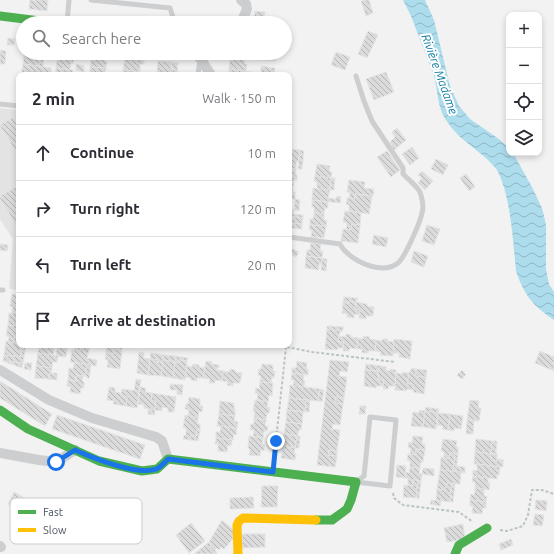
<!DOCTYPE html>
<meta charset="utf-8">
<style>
:root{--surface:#fff;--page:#f7f7f7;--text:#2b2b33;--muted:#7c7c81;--line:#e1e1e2}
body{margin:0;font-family:Ubuntu,sans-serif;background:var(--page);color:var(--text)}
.controls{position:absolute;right:12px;top:12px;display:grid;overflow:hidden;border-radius:8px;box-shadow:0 2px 6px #0003}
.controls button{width:36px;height:36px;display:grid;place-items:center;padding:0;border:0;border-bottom:1px solid var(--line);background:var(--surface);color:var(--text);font:20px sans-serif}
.stop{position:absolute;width:12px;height:12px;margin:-9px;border:3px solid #1a73e8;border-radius:50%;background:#fff}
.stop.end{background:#1a73e8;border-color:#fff;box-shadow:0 1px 4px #0008}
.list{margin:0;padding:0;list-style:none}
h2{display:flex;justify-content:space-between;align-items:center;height:52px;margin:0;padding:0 16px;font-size:17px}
h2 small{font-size:13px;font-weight:400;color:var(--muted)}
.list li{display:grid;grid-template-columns:26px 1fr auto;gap:12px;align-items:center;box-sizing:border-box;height:56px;padding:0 16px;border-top:1px solid var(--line)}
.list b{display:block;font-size:15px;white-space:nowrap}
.list em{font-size:13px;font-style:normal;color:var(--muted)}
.icon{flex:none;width:22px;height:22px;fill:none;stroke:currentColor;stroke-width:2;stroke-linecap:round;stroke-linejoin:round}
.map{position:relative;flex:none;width:554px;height:554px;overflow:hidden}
.search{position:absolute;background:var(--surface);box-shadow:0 2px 6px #0003;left:16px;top:16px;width:276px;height:44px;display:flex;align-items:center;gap:10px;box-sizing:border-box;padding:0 14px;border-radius:22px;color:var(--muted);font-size:15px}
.panel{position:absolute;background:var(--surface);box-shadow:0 2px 6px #0003;left:16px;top:72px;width:276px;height:276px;border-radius:8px}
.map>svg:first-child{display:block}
</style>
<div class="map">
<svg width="554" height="554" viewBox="0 0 554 554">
<defs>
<pattern id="water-waves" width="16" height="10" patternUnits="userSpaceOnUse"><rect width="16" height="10" fill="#addded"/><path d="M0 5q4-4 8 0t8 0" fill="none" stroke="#8fb6c3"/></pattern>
<pattern id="building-back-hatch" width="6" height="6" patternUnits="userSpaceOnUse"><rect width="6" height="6" fill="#dbdbdc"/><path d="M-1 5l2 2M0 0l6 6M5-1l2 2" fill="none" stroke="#b4b4b6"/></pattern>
</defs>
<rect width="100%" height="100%" fill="#f2f2f2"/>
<polygon fill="#e4e3e4" points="0,108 19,110 19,290 9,289 13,239 0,219"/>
<path fill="url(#water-waves)" d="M403,0h22l9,20 16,66 9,20 11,13 29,20 10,9v5h4l19,34 10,21 3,12 1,6v43l3,15 5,8v28c-21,-14 -30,-25 -38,-49 -3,-29 -5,-73 -18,-99 -2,-5 -7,-8 -10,-12 -14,-13 -32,-23 -42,-40 -9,-13 -8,-30 -12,-44l-23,-60z"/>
<g fill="url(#building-back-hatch)" stroke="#e3e4e5">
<polygon points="30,0 48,0 47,11 29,9"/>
<polygon points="365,0 369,0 373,13 366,16 361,1"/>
<polygon points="255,11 265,12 264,17 262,17 262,23 250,22 251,16 254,17"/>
<polygon points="368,31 378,35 367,58 358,54"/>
<polygon points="8,38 15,39 14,45 7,45"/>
<polygon points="0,50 6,51 5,64 0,64"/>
<polygon points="336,52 350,57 345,70 331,65"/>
<polygon points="24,53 40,53 39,66 23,64"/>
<polygon points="40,53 44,53 43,67 39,66"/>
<polygon points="66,53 77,53 80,54 79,59 74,58 73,64 71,63 70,70 56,68 58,55 65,56"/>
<polygon points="248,53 276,53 275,61 247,59"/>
<polygon points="92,54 105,55 104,61 107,62 106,68 90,67"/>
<polygon points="125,58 144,60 144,64 140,64 140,72 123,70"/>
<polygon points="230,58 245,59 244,64 247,64 246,71 229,69"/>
<polygon points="158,61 172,62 171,69 173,69 172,75 157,74"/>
<polygon points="172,62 178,63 177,75 172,75 173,69 171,69"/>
<polygon points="23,64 51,68 51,74 45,73 44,75 21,75"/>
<polygon points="76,64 84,66 84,72 76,70"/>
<polygon points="261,66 275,68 274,74 277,75 261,75"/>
<polygon points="90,67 106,68 105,74 109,75 92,75 93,73 90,73"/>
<polygon points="56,68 73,70 72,75 56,75"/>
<polygon points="229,69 251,72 251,75 229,75"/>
<polygon points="123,70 140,72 139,75 123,75"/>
<polygon points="386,72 394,92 374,100 366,79"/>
<polygon points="13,117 19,127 19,157 0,126 0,125"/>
<polygon points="397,128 406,140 394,150 390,142 395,137 392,132"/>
<polygon points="412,147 419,158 410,165 402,154"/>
<polygon points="289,149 300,150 298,162 296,162 296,169 289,168"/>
<polygon points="300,150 304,151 302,169 298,169"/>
<polygon points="387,151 400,170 391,177 377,157"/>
<polygon points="436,159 448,165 443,175 431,169"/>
<polygon points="317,164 330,166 329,171 332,172 331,178 315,176"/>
<polygon points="289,168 296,169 295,175 297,175 297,180 294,180 293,187 289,186"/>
<polygon points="422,171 433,181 425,190 418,183 422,178 418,175"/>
<polygon points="466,174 475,187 469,191 460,178"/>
<polygon points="315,176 331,178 330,190 317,189 317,182 314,181"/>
<polygon points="331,178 335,178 334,190 330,190"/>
<polygon points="349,180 365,182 364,188 374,189 373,196 355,194 355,199 349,199 350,193 347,192"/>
<polygon points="19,185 19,230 0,199 0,196"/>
<polygon points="289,186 293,187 293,192 295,192 295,199 289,199"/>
<polygon points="313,188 330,190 328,198 336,199 337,196 341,197 340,203 312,200"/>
<polygon points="355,194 372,196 369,214 349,211 349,205 346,204 347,198 355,199"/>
<polygon points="295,199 300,200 299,211 294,210"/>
<polygon points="312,200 328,202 328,208 325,208 324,214 314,213 314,207 312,207"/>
<polygon points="289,210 290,210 290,216 303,218 302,224 289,223"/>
<polygon points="290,210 294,210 293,214 303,215 303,218 290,216"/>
<polygon points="345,211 361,213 360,225 352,224 351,230 346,229 347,223 343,222"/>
<polygon points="314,213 324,214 324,220 327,220 326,226 310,225 310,219 313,219"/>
<polygon points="289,223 302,224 302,229 289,228"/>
<polygon points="352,224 360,225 358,243 341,241 343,229 351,230"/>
<polygon points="310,225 326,226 324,238 311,237 312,230 309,230"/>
<polygon points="427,225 440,229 434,245 422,241"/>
<polygon points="374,235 388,238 386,247 372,244"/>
<polygon points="311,243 321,244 320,251 323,251 322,258 306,256 307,250 310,250"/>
<polygon points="0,244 8,245 7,251 0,250"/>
<polygon points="291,248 299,252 296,257 289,254"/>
<polygon points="414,251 428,256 424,267 411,262"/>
<polygon points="306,256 322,258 321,264 319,263 319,270 305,268"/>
<polygon points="322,258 327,259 326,271 321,270"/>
<polygon points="12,294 19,295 19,308 18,308 18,313 12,313 13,307 10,306"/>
<polygon points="344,297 358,298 356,302 349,301 349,303 343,303"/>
<polygon points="349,301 356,302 355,309 360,310 360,315 354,314 354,318 347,317 347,314 342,313 343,303 349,303"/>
<polygon points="356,302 367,304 367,306 374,307 373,316 366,316 366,319 359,318 360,310 355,309"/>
<polygon points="18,308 19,308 19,326 8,325 9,313 18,313"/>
<polygon points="8,325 19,326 19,338 14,337 14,343 8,342 9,336 6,336"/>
<polygon points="327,326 344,327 342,331 327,329"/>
<polygon points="327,329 342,331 339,334 338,342 344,342 344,348 338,348 337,350 325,349"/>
<polygon points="346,334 351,335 351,337 358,338 357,349 350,348 349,351 343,351 344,342 338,342 339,336 346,337"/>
<polygon points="363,336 370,337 369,339 376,340 375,351 368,351 368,353 362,353 362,349 357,349 358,338 363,339"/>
<polygon points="14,337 19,338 19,345 26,345 26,346 21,345 20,351 22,351 21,357 4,355 6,341 14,343"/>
<polygon points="382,339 388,339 387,341 394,342 393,356 380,355 381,352 375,351 376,340 382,341"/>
<polygon points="394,339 412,341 410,359 399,357 399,353 393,353"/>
<polygon points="21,345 26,346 23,363 3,361 4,355 21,357 22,351 20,351"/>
<polygon points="39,345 55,345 53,356 38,353"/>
<polygon points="57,345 61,345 60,347 67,348 66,357 56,356"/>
<polygon points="75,345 101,345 101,348 81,345 80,351 74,350"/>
<polygon points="81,345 90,346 87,358 97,360 96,366 70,362 72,350 80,351"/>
<polygon points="106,345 123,345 122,350 114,349 113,354 106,353"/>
<polygon points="114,349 122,350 120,369 107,367 108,360 105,359 106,353 113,354"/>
<polygon points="540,351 554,357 554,371 535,363"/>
<polygon points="139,352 144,353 144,358 150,359 148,375 137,373"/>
<polygon points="38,353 58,356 57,362 53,362 52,368 36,366"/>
<polygon points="151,353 164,355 163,363 157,362 158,360 150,359"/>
<polygon points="164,355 176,356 175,362 163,360"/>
<polygon points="176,356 188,358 187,361 179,360 178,363 175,362"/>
<polygon points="150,359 158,360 157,362 163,363 161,376 148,375"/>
<polygon points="163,360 175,362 173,378 161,376"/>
<polygon points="179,360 187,361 185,380 173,378 175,362 178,363"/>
<polygon points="330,360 349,362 347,372 340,371 339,376 347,377 344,398 336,397 335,403 343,404 340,425 333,424 332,429 340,430 337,451 329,450 328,455 337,456 335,467 317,465"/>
<polygon points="3,361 23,363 22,368"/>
<polygon points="206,361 212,362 212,364 219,365 219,368 217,367 217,370 223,371 222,381 215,380 215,383 209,383 210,379 203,378"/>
<polygon points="297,361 307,363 306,369 308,369 308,375 292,373 292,368 296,368"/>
<polygon points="25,363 32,363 31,370 24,369"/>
<polygon points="74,363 87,364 85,376 77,375 76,381 68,380 69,368 73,369"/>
<polygon points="87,364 91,365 89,379 85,376"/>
<polygon points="193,364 199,365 199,367 205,368 203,378 197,378 197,381 191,380 191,378 185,377 187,366 192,367"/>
<polygon points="262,364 273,365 273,371 275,371 274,378 272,377 271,383 260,382 261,376 258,375 259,369 261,369"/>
<polygon points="366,364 382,366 378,371 365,370"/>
<polygon points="36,366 52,368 51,374 49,374 48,379 35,378"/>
<polygon points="381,366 386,367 386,370 390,371 390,369 396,370 395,386 389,386 388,389 383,389 384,380 378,380 378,371"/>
<polygon points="412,368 416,369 416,376 426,377 424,394 413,392 413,384 407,384 408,374"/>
<polygon points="230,369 235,370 235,372 242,373 240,383 233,383 233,386 227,385 228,382 222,381 223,371 229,372"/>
<polygon points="416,369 427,370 426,377 416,376"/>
<polygon points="365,370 378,371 378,380 384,380 383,386 376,386 376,388 364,386"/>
<polygon points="462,370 466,375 462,379 457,375"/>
<polygon points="403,372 409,373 407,384 413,384 413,390 407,389 406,391 395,390 396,373 403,374"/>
<polygon points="51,373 57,373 57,380 48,379 49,374 51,374"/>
<polygon points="292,373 304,375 303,381 305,381 304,387 293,386 294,380 291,380"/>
<polygon points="77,375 83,376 82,381 84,382 84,388 81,388 80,394 70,392 71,387 67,386 68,380 76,381"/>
<polygon points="136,379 141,380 139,391 134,391"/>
<polygon points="0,381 52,414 45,426 0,398"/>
<polygon points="260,382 273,383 272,396 269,395 268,402 257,400 258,394 255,393 256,388 259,389"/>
<polygon points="170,384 183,385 182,395 177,394 177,390 170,390"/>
<polygon points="290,385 320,389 318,401 289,398"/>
<polygon points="109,387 115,388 115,392 121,393 121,396 127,397 126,406 113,404 114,401 107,400"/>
<polygon points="140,387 146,388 145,392 152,393 151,401 156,401 155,410 144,408 144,405 138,404"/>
<polygon points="122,389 139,391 137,408 126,406 127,397 121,396"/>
<polygon points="320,389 324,390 322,402 318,401"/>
<polygon points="152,393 176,397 174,412 168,412 168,408 162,407 162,411 155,410 156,401 151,401"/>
<polygon points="189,397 200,399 200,406 203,406 202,412 199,411 198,418 188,416 189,410 185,409 186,404 188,404"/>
<polygon points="336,397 344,398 343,404 335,403"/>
<polygon points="289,398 306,400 305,412 287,410"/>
<polygon points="255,400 268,402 267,407 270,408 269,413 267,413 266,420 254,418 255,411 253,411"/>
<polygon points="306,400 310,400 309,412 305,412"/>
<polygon points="470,400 479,401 478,407 481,408 479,421 467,420"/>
<polygon points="220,401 234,403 234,409 235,409 235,416 219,414"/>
<polygon points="360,406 366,406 365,414 359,414"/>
<polygon points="426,407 439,409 438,413 425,411"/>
<polygon points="148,409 155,410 155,415 148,414"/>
<polygon points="287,410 303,412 302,424 286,422"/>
<polygon points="419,410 425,411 423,427 411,426 413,412 419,413"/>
<polygon points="425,411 438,413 436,429 423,427"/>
<polygon points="438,413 450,414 448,430 442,429 443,426 437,425"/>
<polygon points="219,414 235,416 234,421 238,422 237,428 217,426"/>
<polygon points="450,414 463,416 461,429 454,428 454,431 448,430"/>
<polygon points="57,415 145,445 140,459 52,429"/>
<polygon points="185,415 198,418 197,424 200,424 200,430 197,430 196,436 191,435 190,440 183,439 184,435 186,435 186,428 183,428"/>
<polygon points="254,418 266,420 265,426 268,426 267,431 264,431 263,438 253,436 254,430 250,430 251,424 254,424"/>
<polygon points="467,420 474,420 473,434 466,434"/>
<polygon points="286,422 302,424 301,430 299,430 297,436 284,434"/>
<polygon points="221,426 237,428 236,435 234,434 233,440 216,438 216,432 220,432"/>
<polygon points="197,430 200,430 198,441 190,440 191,435 196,436"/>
<polygon points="284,434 297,436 297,441 296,441 295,448 283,446"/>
<polygon points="249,436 263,438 262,444 265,445 264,451 261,450 260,456 249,455 250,449 248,448"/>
<polygon points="297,436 300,436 299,448 295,448 296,441 297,441"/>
<polygon points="413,436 423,437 422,444 425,444 425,450 416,449 416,455 410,454 411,448 408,448 409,442 412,443"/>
<polygon points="216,438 232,440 231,446 228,445 227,452 218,451 218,444 215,444"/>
<polygon points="443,439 457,441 456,447 458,447 458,454 450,453 449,459 444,458 444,452 441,451"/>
<polygon points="476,439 492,441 491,454 475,452"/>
<polygon points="492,441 497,441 496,454 491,454"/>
<polygon points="283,446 295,448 294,453 296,454 295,460 281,458"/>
<polygon points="416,449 425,450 423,462 421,462 420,468 410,467 410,461 407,460 408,454 416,455"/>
<polygon points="329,450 337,451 337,456 328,455"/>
<polygon points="475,452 491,454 491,460 503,461 503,467 474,464"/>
<polygon points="450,453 455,453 453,472 440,470 441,457 449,459"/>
<polygon points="455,453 458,454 456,472 453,472"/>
<polygon points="491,454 497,454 497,459 504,460 503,461 491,460"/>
<polygon points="477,464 500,467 499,475 497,474 497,479 473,476 473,470 477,471"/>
<polygon points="397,465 406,466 405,478 396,477"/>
<polygon points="456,466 465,467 465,473 456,472"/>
<polygon points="410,467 420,468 419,474 422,474 421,481 413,480 413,486 408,485 408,479 405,478 406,472 409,473"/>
<polygon points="423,468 434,469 434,476 422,474"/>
<polygon points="440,470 461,472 460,484 447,483 445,490 437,489"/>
<polygon points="473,476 488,478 488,483 490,483 489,490 475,488 475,482 472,482"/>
<polygon points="413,480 418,480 418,486 417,486 416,492 417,492 417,498 403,497 404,485 413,486"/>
<polygon points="418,480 421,481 419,499 417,498 417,492 416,492 417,486 418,486"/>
<polygon points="447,483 452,483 450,496 451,496 450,502 436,500 437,489 445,490"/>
<polygon points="452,483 455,484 453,502 450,502 451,496 450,496"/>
<polygon points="262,486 278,486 277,507 261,507"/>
<polygon points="475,488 484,489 484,496 487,496 486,502 470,500 471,494 474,495"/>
<polygon points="14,492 35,504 28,516 8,504"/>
<polygon points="253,497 254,508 230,509 230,498"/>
<polygon points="431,500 441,501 440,506 430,504"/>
<polygon points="470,500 486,502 486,508 483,508 482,514 472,513 473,506 470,506"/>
<polygon points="536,500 547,501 546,511 535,509"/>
<polygon points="535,514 544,515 542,526 533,525"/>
<polygon points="222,520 235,531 236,535 224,549 221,547 219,550 217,548 215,550 210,546 212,544 209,542"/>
<polygon points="191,523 205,541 189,553 176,535"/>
<polygon points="463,524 465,539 447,542 444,528"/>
<polygon points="242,534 265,534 265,547 242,548"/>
<polygon points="511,539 513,545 501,550 499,544"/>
<polygon points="209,542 212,544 210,546 215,550 217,554 194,554"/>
</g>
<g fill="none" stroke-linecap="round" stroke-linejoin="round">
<g stroke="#bac5c2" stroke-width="2" stroke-dasharray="3 2" stroke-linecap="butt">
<polyline points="277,345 312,352 395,362"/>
<polyline points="274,459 286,347"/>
<polyline points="393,493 394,498 403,505 459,512 473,522"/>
<polyline points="500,530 507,531 523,526 528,515 532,490 542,490 554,494"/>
</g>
<g stroke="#ccced0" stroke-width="5">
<polyline points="91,0 170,8 175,23"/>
<polyline points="67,23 69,0"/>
<polyline points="198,75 200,59"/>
<polyline points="0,104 19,106"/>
<path d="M289,237l51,7c1,2 3,5 5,7 12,12 38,24 53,12 7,-6 22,-40 24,-50 2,-6 0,-15 -2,-21 -2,-5 -12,-13 -17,-18v-6l-31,-47 -8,-20 -8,-25"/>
<polyline points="0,290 3,290"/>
<polygon points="370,417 396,420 390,486 356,482 364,476"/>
</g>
<g stroke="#ccced0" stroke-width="10">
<polyline points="241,0 246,4 247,9 241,23"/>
<polyline points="194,53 200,58 211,75"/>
<polyline points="200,58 214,53"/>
<polyline points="0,370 49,400 92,418 156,437 162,441 168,459"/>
<polyline points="0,453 39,460 56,462 75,450"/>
<polyline points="0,546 1,547"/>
</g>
<g stroke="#4caf50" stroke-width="9">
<polyline points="0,16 56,23"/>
<polyline points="0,410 28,429 99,461 142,471 157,469 168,459 356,482 351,500 347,509 343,512 332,520 316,520"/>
<polyline points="455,554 459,545 487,528"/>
</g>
<polyline stroke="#ffc107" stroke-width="9" points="238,554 237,525 239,521 243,518 316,520"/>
</g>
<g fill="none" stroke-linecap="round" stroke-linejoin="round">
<path stroke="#1a73e8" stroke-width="5" d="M56,462l19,-12c18,8 63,26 81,19 4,-1 9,-7 12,-10l105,13 3,-31"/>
</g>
<g text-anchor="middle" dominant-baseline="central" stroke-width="4" stroke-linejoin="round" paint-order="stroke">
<g font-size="12" font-style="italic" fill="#0f7ea4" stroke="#fff">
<text transform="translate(440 74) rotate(70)">Rivière Madame</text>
</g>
</g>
<rect x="10" y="498" width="132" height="46" rx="6" fill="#fff" stroke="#c8cbcf" stroke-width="1"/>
<rect x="18" y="510" width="18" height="4" fill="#4caf50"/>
<rect x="18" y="528" width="18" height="4" fill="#ffc107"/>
<g font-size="11" fill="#49535f">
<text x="43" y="516">Fast</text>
<text x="43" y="534">Slow</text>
</g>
</svg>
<div class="controls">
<button>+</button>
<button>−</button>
<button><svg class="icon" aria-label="locate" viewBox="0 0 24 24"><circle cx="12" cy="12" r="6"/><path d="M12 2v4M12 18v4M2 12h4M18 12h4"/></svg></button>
<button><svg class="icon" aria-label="layers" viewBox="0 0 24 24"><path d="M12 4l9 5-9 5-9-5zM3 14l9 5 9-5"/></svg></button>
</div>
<div class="stop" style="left:56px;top:462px"></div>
<div class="stop end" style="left:276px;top:441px"></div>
<div class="search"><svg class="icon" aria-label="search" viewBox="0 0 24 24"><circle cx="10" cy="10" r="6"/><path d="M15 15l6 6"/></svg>Search here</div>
<section class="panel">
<h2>2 min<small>Walk · 150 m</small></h2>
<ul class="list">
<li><svg class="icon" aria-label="ahead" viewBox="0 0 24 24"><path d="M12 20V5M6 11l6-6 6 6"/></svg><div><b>Continue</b></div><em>10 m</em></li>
<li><svg class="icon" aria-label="right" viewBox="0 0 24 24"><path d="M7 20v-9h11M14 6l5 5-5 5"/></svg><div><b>Turn right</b></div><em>120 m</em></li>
<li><svg class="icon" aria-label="left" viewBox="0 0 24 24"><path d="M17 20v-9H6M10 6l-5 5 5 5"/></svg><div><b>Turn left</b></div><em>20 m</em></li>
<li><svg class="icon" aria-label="arrive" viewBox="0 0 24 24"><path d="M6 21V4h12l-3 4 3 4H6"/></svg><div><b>Arrive at destination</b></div></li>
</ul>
</section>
</div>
